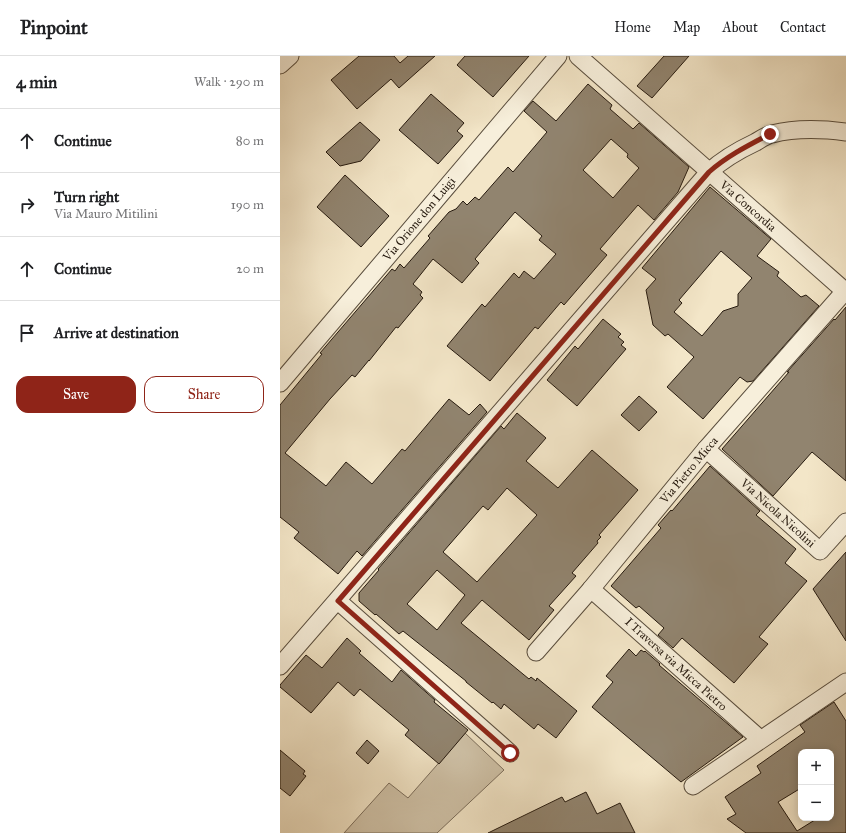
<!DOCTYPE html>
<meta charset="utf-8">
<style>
:root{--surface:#fff;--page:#f2f2f2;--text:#202124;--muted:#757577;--line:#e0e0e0;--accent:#8f2418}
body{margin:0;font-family:"IM FELL Great Primer",serif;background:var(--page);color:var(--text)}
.controls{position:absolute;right:12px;bottom:12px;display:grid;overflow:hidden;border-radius:8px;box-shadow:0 2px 10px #0003}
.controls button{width:36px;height:36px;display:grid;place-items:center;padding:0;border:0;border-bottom:1px solid var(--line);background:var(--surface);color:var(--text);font:20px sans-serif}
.stop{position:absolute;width:12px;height:12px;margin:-9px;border:3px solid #8f2418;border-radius:50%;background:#fff}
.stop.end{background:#8f2418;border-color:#fff;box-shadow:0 1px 4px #0008}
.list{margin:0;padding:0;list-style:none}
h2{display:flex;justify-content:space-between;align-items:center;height:52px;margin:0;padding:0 16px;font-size:17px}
h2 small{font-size:13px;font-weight:400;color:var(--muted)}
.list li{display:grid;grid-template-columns:26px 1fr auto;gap:12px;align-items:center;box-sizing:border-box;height:64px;padding:0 16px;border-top:1px solid var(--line)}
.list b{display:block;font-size:15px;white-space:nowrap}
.list p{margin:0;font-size:13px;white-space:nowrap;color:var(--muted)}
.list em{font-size:13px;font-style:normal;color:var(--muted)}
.actions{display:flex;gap:8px;padding:12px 16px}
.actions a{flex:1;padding:9px 0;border:1px solid var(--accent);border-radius:12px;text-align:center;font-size:14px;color:var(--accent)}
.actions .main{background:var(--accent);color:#fff}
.icon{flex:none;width:22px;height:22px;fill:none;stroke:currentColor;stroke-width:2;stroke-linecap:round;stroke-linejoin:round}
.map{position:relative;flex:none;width:566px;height:777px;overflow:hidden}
header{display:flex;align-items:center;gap:24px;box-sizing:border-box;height:56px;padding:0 20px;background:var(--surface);border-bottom:1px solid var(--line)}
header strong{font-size:19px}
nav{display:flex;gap:22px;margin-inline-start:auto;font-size:14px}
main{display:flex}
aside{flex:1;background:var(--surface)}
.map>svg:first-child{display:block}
</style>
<header>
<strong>Pinpoint</strong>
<nav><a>Home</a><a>Map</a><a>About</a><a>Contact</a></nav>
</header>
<main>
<aside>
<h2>4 min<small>Walk · 290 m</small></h2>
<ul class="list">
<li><svg class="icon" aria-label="ahead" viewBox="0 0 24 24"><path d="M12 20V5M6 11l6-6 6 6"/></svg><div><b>Continue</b></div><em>80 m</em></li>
<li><svg class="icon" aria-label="right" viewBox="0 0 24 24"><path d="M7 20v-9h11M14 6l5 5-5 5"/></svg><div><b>Turn right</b><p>Via Mauro Mitilini</p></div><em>190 m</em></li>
<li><svg class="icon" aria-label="ahead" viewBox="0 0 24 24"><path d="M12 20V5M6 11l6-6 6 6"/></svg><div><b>Continue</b></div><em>20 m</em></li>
<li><svg class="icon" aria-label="arrive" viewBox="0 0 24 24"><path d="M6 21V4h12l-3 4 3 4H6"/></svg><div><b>Arrive at destination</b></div></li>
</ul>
<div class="actions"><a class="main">Save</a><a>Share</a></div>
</aside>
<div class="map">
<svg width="566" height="777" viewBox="0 0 566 777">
<rect width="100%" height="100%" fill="#f3e6c8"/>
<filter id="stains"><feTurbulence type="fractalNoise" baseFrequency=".005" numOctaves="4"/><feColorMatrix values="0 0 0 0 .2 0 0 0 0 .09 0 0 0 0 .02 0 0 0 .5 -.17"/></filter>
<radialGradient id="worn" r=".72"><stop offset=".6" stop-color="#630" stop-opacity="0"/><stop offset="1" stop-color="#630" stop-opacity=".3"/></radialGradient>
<polygon fill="#d0c3a9" stroke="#7b6e5c" points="185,677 224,714 157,777 64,777 109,727 128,742"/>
<g fill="#91846f" stroke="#261a0f" fill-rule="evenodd">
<polygon points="79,0 114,0 120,7 128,0 155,0 119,32 111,23 77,53 51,24"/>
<polygon points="185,0 249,0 213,41 177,9"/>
<polygon points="384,0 409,0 372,42 357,30"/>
<path d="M308,28l24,21 -2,4 23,20 6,-6 50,44 -11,25 -24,28 -16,-15 -38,44 7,6 -43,50 -3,-3 -23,27 -3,-2 -45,54 -43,-35 35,-42 3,3 29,-34 5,5 5,-7 10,8 22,-25 -17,-14 3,-4 -27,-24 -40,47 4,4 -17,20 -29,-24 -20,25 9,8 -2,3 3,3 -25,30 -2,-1 -27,34v-1l-14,17 -3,-2 -22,24 -45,54 41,33 20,-24 26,22 30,-35 3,2 44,-52 20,16 11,-11 7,8 -125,144 -5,-5 -19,23 -44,-36 5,-6 -19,-15v-112l42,-51 -2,-1 72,-84 3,2 5,-7 4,4 26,-30 -2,-2 21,-24 7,-3 7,-8 4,4 8,-8 4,3 29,-33 5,5 34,-40 -23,-21 9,-10 23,20zM331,83l17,15 -1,3 12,11 -26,30 -30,-28z"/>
<polygon points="151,38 184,67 177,75 183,80 158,108 119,74"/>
<polygon points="80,66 100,84 81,105 60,110 46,96"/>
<polygon points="65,119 109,160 81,191 37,151"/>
<path d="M430,131l61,52 -14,17 22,16 -2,4 24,21 5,-2 13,11 -66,75 -6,1 -7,-5 -37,42 -36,-32 27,-30 -26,-23 -3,2 -12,-11 -7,-35 10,-11 -14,-11zM441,195l31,27 -14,16v12l-15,5 -21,25 -28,-24 8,-9 -3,-3z"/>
<polygon points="566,251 566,425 532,396 493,440 442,393 509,316 507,316 554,263 555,264"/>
<polygon points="323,263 341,278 338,281 344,286 341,289 346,293 297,350 267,324 295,290 298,293"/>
<polygon points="359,340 377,356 359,375 341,359"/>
<path d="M237,357l29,25 -20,23 32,27 34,-38 46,40 -39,45 2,2 -4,4 1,2 -26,30 4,3 -27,30 5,4 -25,30 -47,-40 -21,23 68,56 2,-2 5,4 1,-3 40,33 -21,27 -18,-14 -4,5 -30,-25 -3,5 -8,-7 -1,1 -26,-21v-1l-63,-50 -4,3 -23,-20 -1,1 -16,-14v-8l20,-23 -1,-1 123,-143 3,3zM227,432l30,27 -60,67 -34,-30 40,-46 5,4zM157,514l28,25 -28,35 -30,-26z"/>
<polygon points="430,410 480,455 476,459 516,493 505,507 527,525 479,581 488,588 454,627 402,582 393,592 378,579 384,572 359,550 356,552 331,530 381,472 378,469 391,454 392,455"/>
<polygon points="566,496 566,585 533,533"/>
<polygon points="67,582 81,595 79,597 112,626 121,614 155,644 154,646 188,674 159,708 125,679 129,674 80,633 74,640 58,626 31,657 0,631 0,629 26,599 42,612"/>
<polygon points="349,593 356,600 361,594 364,596 365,595 380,608 379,609 463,681 401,726 312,651 333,626 326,620"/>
<path d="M554,646l12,19v112h-100l-19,-14 9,-5 -11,-17 36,-24 -4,-7 48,-34 -5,-7zM521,696h30v66h-13l-21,13 -19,-29 23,-14z"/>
<polygon points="87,684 99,695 88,708 76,697"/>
<polygon points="0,694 25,715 23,718 26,720 10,740 0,732"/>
<polygon points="306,736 317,758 340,747 355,777 208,777 282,741 285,746"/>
</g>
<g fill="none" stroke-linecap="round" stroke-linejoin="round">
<g stroke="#594d3d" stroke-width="19">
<g id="street">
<polyline points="298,0 566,236"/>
<polyline points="0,9 10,0"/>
<polyline points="0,327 278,0"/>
<polyline points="426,393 540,495 566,466"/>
<polyline points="311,533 480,683"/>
<polyline points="58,545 230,697"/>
<polyline points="256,596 311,533 426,393 565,235"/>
<path d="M0,610l429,-494c14,-13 30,-22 47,-30 5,-3 11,-7 16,-8 23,-6 51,-5 74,-2"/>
<polyline points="413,730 566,626"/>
</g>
</g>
<use href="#street" stroke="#f7efdb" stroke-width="17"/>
</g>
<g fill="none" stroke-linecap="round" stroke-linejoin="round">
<path stroke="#8f2418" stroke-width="5" d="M230,697l-172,-152 371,-429c18,-16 40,-27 61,-38"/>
</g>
<g text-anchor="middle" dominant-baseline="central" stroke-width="3" stroke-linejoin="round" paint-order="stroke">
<g font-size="12" fill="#261a0f" stroke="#f7efdb">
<text transform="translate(468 150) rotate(41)">Via Concordia</text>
<text transform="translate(139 163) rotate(-50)">Via Orione don Luigi</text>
<text transform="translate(409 414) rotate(-50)">Via Pietro Micca</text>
<text transform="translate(498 457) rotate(42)">Via Nicola Nicolini</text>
<text transform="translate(396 608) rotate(42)">I Traversa via Micca Pietro</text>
</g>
</g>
<rect width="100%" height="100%" filter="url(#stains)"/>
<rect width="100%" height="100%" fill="url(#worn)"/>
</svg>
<div class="controls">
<button>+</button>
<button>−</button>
</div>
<div class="stop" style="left:230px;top:697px"></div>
<div class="stop end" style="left:490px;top:78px"></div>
</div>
</main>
